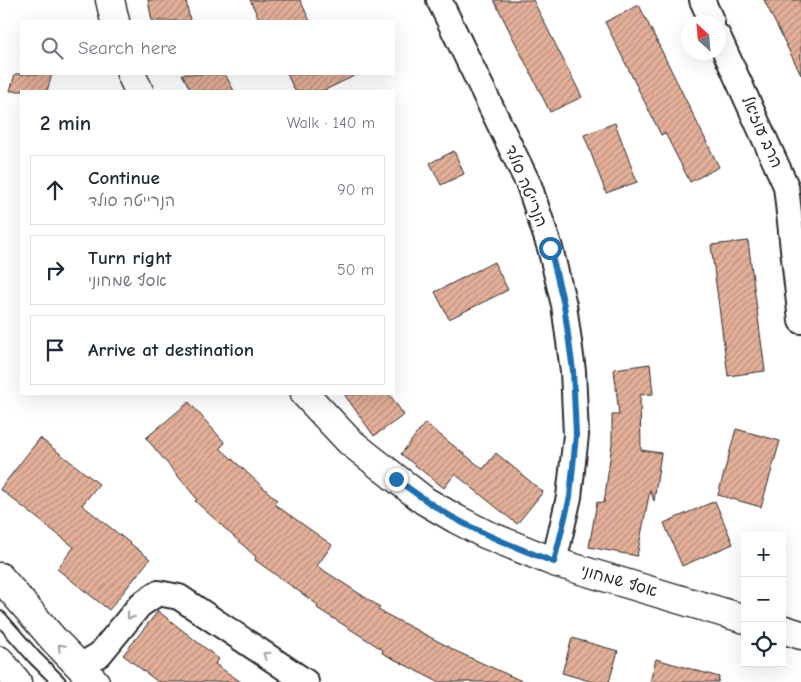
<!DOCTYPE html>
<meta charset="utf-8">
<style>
:root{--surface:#fff;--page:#f2f2f3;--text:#1f2937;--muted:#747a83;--line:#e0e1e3}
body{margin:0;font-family:"Comic Neue","Playpen Sans Hebrew",sans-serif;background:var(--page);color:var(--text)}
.controls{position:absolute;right:15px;bottom:15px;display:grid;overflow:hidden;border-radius:0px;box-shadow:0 5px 20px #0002}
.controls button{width:45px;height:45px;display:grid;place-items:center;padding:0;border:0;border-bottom:1px solid var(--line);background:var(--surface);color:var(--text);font:25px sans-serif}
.compass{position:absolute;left:681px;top:15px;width:45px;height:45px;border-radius:50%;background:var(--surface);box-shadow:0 5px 20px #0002;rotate:334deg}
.stop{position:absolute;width:15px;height:15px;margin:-11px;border:4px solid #1f6fb2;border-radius:50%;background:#fff}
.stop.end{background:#1f6fb2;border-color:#fff;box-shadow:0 1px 5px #0008}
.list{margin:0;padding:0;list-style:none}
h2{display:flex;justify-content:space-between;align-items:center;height:65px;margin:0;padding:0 20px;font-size:21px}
h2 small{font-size:16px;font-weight:400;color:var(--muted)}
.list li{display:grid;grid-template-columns:32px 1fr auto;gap:15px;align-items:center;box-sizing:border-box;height:70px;margin:0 10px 10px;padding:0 10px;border:1px solid var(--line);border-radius:0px}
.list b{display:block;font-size:19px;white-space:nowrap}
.list p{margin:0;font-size:16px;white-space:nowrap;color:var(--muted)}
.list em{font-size:16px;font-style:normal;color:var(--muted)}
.icon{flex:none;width:28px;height:28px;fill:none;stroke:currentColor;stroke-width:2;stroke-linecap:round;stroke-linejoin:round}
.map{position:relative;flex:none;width:801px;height:682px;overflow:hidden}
.search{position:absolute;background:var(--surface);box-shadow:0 5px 20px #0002;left:20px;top:20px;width:375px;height:55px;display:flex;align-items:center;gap:12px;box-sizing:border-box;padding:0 18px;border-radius:0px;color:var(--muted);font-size:19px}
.panel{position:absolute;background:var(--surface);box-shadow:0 5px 20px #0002;left:20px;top:90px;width:375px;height:305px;border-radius:0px}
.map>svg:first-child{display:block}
</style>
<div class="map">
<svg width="801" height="682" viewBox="0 0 801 682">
<defs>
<pattern id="building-hatch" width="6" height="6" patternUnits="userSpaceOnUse" patternTransform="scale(1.25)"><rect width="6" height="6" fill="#e4af98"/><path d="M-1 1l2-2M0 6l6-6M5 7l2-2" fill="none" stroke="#b98f7c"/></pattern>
</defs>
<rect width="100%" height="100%" fill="#fff"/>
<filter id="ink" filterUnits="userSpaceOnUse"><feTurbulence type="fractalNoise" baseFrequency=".02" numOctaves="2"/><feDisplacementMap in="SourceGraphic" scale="10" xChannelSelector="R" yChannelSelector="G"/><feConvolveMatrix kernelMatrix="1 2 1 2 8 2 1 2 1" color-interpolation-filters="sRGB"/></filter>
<g filter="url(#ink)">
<g fill="url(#building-hatch)" stroke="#2b2b2b">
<polygon points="148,0 186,0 190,21 152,21"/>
<polygon points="250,0 300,0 310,21 260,21"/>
<polygon points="494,0 533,0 582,97 550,112"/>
<polygon points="764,0 801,0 801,75"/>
<polygon points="639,5 719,167 690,182 665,133 661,135 605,22"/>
<polygon points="15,74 52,74 47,91 10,91"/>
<polygon points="182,74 225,74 234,91 191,91"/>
<polygon points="287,74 358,74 323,91 295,91"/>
<polygon points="615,123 637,182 606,193 584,135"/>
<polygon points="454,151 464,174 441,185 430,163"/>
<polygon points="748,241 765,371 728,376 711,245"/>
<polygon points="494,262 508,290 449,319 435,292"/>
<polygon points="650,364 653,394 640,395 641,450 661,453 654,501 650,490 637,556 589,547 597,502 604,503 612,444 612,415 619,415 614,369"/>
<polygon points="344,394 389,394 404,415 374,436"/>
<polygon points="189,402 225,443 220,448 277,500 274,504 332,545 317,566 380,607 378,610 451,648 451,649 524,682 438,682 382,653 383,650 317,608 318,605 255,560 256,557 195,501 197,499 146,438"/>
<polygon points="425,423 483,469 496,453 543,492 517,524 455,474 444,488 401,454"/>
<polygon points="736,429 780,441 761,507 718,495"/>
<polygon points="40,438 99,484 82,505 150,559 109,610 57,569 74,547 0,489"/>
<polygon points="715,501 733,544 682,566 664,523"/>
<polygon points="158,611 219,659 215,664 241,682 158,682 123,655"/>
<polygon points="572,638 618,651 609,682 593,682 562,673"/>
<polygon points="656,659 719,677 718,682 650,682"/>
</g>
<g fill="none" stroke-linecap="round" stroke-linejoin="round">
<g stroke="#2b2b2b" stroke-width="16">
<polyline id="service" points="0,618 34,657 59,682"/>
</g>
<g stroke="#2b2b2b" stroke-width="28">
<g id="minor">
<polyline points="439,0 529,185 550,248 564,305 573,371 576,435 569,497 554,562"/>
<polyline points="702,0 712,22"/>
<polyline points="718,36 786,186 801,321"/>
<polyline points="80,666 100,654 140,605 158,593 179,597 306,682"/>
</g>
</g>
<g stroke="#2b2b2b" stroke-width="31">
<g id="tertiary">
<polyline points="110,0 115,21"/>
<polyline points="131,74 139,91"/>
<polyline points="305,394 349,441 369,457 425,501 456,519 485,534 554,562 745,619"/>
<polyline points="0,577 55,641 95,682"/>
<polyline points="782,629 801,635"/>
<polyline points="0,661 17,682"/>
</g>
</g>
<use href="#service" stroke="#fff" stroke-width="12"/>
<use href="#minor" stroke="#fff" stroke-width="24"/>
<use href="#tertiary" stroke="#fff" stroke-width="28"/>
</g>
<defs><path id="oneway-chevron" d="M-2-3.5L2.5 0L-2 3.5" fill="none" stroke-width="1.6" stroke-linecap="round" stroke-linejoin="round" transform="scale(1.25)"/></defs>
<g stroke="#a0a0a0">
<use href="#oneway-chevron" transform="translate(130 616) rotate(129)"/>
<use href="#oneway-chevron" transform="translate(61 647) rotate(-135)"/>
<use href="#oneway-chevron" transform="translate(266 655) rotate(-146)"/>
</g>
</g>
<g fill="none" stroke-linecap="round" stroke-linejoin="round" filter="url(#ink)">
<path stroke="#1f6fb2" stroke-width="6" d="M396,479c19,14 38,28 58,39 32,18 66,31 100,44l16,-65 6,-62 -3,-64 -9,-66 -14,-57"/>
</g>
<g text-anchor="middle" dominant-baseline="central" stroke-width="5" stroke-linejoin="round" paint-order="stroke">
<g font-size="16" fill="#2b2b2b" stroke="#fff">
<text transform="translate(762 132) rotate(66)">הרב עוזיאל</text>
<text transform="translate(526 186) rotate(68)">הנרייטה סולד</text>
<text transform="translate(619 581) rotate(16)">אסף שמחוני</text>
</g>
</g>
</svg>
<div class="controls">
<button>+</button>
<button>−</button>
<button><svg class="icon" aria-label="locate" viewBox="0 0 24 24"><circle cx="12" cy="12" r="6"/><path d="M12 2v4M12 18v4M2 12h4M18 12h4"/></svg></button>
</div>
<svg class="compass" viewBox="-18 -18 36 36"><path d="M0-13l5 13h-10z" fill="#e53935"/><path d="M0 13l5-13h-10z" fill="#747a83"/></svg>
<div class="stop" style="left:550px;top:248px"></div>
<div class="stop end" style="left:396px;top:479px"></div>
<div class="search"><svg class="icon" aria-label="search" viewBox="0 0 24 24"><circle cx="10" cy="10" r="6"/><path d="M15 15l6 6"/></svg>Search here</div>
<section class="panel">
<h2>2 min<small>Walk · 140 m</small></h2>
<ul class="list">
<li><svg class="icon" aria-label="ahead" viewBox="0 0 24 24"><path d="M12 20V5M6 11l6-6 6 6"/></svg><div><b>Continue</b><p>הנרייטה סולד</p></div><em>90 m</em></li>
<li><svg class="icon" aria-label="right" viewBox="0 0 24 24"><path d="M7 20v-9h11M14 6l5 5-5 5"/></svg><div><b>Turn right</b><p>אסף שמחוני</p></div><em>50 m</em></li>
<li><svg class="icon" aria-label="arrive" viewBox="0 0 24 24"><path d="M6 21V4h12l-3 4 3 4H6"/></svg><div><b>Arrive at destination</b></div></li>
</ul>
</section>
</div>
